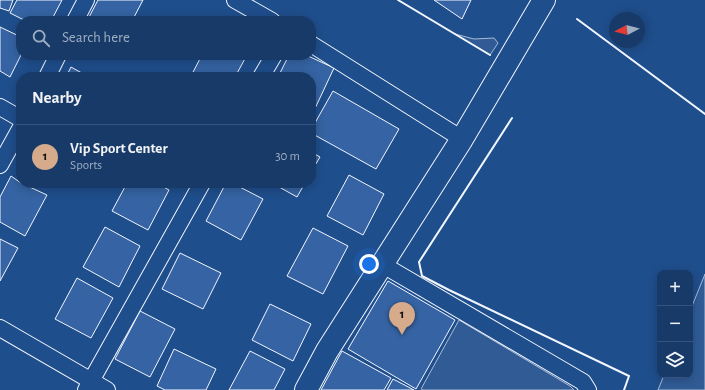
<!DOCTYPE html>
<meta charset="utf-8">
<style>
:root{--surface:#173a69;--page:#244571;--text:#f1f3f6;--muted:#9eadc0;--line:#36547d;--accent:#d6ab8b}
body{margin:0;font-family:"Alegreya Sans",sans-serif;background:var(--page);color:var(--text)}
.controls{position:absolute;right:12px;bottom:12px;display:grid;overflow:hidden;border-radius:8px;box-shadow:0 2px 10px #0003}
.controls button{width:36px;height:36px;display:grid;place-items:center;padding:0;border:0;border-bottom:1px solid var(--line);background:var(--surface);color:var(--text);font:20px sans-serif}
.compass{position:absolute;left:609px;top:12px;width:36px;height:36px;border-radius:50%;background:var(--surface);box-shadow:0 2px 10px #0003;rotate:263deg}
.you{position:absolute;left:369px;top:264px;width:14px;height:14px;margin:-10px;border:3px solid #fff;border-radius:50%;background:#1a73e8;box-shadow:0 0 0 6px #1a73e833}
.badge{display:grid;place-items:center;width:26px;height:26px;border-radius:50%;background:var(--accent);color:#111;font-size:13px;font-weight:700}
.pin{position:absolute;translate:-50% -33px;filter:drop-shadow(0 1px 2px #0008)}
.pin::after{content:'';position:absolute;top:21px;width:14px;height:12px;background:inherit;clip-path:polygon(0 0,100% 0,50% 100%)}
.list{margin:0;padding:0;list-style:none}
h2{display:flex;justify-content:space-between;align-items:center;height:52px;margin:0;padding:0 16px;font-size:17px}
h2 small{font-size:13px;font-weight:400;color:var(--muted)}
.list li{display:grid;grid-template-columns:26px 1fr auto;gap:12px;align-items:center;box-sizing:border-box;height:64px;padding:0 16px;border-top:1px solid var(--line)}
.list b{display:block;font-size:15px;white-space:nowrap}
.list p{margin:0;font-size:13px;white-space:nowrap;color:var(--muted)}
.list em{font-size:13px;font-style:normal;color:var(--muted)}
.icon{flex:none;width:22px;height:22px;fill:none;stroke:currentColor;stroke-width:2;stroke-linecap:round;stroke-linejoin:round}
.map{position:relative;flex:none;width:705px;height:390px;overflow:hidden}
.search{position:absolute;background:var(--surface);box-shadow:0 2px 10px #0003;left:16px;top:16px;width:300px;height:44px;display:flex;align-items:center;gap:10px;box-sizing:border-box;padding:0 14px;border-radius:16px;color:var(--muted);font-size:15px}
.panel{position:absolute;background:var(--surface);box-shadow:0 2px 10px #0003;left:16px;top:72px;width:300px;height:116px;border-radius:16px}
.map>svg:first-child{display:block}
</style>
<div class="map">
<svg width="705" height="390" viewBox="0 0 705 390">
<rect width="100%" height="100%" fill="#1f4e8c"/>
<g fill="#305b95" stroke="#a8bbd7">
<polygon points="455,34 474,39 494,38 498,43 490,55"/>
<polygon points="705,274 705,390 658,390 664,375 690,375 690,311"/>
<polygon points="459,320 570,386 574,390 423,390 421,389"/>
</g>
<g fill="#3563a3" stroke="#f2f6ff">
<polygon points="0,0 13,0 9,11 0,8"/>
<polygon points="17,0 62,0 51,21 26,21 10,13"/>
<polygon points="98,0 143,0 132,21 87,21"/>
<polygon points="434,0 471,0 462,19"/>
<polygon points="0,27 21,37 21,55 10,77 0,71"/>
<polygon points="202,55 247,55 235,77 197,77 192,74"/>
<polygon points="289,55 306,55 334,68 311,117 311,77 278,77"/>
<polygon points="71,67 89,77 66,77"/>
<polygon points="333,91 399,129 376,169 311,133 311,130"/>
<polygon points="311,152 320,157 311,172"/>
<polygon points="349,175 384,194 363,235 327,216"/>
<polygon points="11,176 21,183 47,195 25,236 0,222 0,197"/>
<polygon points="127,183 156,183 169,190 148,230 112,211"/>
<polygon points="226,183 232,183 263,199 241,240 206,221"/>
<polygon points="272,183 305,183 297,197"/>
<polygon points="105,227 140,246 119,287 83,267"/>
<polygon points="313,228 348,246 323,294 287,276"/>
<polygon points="0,239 18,248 0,281"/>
<polygon points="180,253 221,273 203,309 162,289"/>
<polygon points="77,278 113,298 91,338 55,319"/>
<polygon points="388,281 455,320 416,389 348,349"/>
<polygon points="270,304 311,324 293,361 252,340"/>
<polygon points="140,311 175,329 150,377 115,359"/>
<polygon points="174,349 216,369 206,390 165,390 157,386"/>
<polygon points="250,351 285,369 274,390 229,390"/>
<polygon points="342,351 391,378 384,390 321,390"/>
<polygon points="393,379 414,390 387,390"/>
</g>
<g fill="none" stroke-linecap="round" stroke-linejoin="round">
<g stroke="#f2f6ff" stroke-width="18">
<g id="street">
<polyline points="235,0 272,21"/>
<polyline points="75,21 86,0"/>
<polyline points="311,44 462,139"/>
<polyline points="47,77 58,55"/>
<polyline points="261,77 274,55"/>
<polyline points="0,107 21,119"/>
<polyline points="0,165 21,127"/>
<polyline points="384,261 390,269 583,382 588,390"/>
<polyline points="0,328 107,390"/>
<polyline points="86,390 202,183"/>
</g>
</g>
<g stroke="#f2f6ff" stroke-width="24">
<polyline id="secondary" points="306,390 327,351 462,139 544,0"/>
</g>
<use href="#street" stroke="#1f4e8c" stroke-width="16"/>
<use href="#secondary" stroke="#1f4e8c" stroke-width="22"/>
<g stroke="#f2f6ff" stroke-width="2">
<polyline points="398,0 490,55"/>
<polyline points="577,19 705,114"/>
<polyline points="512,118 419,262 422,276 449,290 629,376 624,390"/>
</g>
</g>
</svg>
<div class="controls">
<button>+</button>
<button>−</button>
<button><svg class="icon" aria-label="layers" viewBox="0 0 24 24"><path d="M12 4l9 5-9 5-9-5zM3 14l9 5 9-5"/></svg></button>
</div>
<svg class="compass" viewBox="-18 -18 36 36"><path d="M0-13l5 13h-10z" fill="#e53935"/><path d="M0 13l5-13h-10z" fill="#9eadc0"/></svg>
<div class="you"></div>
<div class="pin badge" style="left:402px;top:335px">1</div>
<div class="search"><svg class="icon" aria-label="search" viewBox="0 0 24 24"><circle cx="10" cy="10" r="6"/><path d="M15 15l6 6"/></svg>Search here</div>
<section class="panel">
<h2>Nearby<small></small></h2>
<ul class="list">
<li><span class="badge">1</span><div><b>Vip Sport Center</b><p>Sports</p></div><em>30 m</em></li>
</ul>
</section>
</div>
